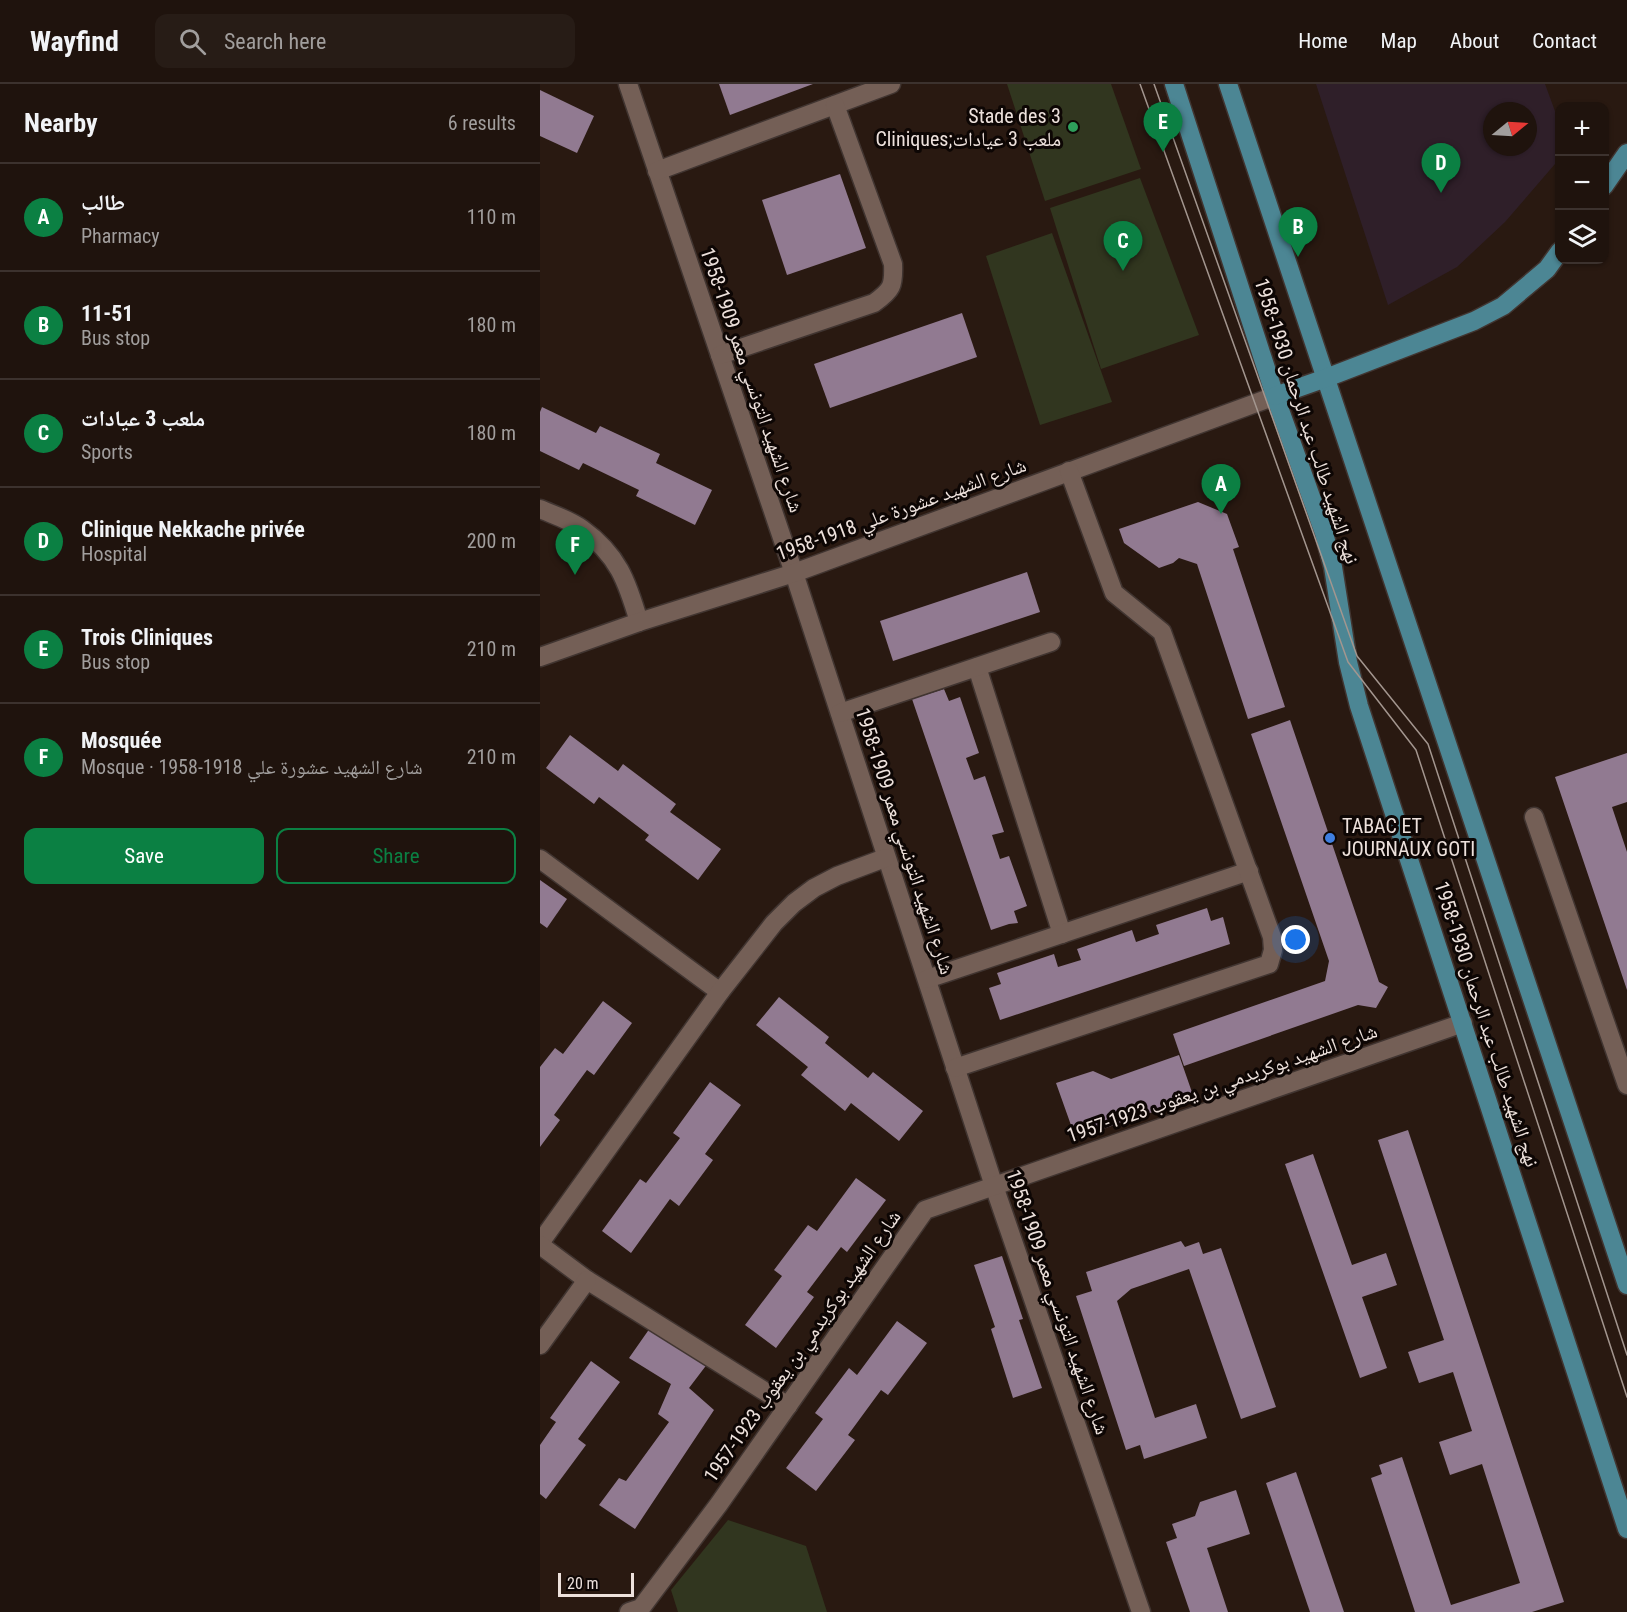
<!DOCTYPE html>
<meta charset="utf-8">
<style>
:root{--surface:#1f130d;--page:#271c16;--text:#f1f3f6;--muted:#a19e9d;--line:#3c322e;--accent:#0b8043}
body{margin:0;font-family:"Roboto Condensed","Noto Naskh Arabic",sans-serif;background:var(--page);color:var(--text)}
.controls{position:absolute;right:18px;top:18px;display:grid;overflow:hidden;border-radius:12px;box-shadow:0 2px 4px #0004}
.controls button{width:54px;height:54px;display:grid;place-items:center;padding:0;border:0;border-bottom:2px solid var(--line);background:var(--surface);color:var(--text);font:30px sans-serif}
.compass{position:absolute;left:943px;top:18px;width:54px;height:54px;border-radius:50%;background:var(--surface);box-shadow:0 2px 4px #0004;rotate:72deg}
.scale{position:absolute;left:18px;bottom:15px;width:76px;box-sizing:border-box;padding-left:6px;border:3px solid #ede1dc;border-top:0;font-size:16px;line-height:21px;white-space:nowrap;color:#ede1dc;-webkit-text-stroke:4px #0d0604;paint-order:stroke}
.you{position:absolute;left:756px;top:856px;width:21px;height:21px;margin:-15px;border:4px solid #fff;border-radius:50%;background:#1a73e8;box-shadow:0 0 0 9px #1a73e833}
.badge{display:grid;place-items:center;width:39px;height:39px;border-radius:50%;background:var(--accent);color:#fff;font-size:20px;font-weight:700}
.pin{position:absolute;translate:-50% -50px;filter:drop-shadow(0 2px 3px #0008)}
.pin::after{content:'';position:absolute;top:32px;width:21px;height:18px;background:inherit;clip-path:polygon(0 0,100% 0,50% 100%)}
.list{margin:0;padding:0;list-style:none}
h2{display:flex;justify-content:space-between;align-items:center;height:78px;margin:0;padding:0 24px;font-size:26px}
h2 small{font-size:20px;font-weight:400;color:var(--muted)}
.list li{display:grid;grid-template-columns:39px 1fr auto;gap:18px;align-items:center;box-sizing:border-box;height:108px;padding:0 24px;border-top:2px solid var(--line)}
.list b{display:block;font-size:22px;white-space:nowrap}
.list p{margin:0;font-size:20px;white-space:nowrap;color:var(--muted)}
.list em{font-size:20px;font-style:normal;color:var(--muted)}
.actions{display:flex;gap:12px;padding:18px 24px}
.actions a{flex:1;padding:14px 0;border:2px solid var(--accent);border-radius:12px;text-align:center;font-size:21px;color:var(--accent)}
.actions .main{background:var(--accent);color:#fff}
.icon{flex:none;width:33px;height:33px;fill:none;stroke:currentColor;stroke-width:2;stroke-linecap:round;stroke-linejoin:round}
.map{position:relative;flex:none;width:1087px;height:1528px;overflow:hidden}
header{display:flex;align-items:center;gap:36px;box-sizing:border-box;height:84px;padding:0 30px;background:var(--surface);border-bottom:2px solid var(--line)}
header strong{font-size:28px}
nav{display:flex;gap:33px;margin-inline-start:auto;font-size:21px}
.search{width:420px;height:54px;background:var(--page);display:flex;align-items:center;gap:15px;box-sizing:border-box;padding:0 21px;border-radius:12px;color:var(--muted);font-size:22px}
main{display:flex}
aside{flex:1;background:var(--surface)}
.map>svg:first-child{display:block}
</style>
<header>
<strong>Wayfind</strong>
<div class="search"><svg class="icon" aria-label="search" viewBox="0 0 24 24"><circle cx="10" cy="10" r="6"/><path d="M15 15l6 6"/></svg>Search here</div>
<nav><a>Home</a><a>Map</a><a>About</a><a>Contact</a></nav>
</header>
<main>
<aside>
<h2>Nearby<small>6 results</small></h2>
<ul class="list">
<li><span class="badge">A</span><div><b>طالب</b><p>Pharmacy</p></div><em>110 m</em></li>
<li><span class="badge">B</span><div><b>11-51</b><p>Bus stop</p></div><em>180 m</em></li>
<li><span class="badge">C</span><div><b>ملعب 3 عيادات</b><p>Sports</p></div><em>180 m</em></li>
<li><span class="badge">D</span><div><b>Clinique Nekkache privée</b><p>Hospital</p></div><em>200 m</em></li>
<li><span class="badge">E</span><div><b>Trois Cliniques</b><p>Bus stop</p></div><em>210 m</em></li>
<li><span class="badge">F</span><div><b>Mosquée</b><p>Mosque · شارع الشهيد عشورة علي 1918-1958</p></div><em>210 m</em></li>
</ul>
<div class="actions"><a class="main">Save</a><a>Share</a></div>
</aside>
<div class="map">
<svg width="1087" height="1528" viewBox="0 0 1087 1528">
<rect width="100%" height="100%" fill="#291911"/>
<path fill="#2f1f29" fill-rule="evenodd" d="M776,0h229l14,38v34l-4,8 -50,58 -48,45 -69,38zM952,27h36v36h-36z"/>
<g fill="#31361f">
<polygon points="467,0 571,0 601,85 505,117"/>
<polygon points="600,94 659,251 561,285 510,124"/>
<polygon points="512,149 572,318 500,341 446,172"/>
<polygon points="188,1436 266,1462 287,1528 138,1528 131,1506"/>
</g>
<g fill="#917a91">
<polygon points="179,0 273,0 190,31"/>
<polygon points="0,6 54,32 37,69 0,52"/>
<polygon points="300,90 326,164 247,191 222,116"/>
<polygon points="422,229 437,273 290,324 274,280"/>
<polygon points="2,323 56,349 60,342 120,370 116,379 172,406 155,441 96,412 99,406 43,379 39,386 0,367 0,328"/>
<polygon points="658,418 687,430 699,463 693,465 745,623 708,635 657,480 639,474 633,479 619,484 584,459 579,445"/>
<polygon points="487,488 500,528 353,577 340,537"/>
<polygon points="404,605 409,617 420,613 439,669 426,674 434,696 445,692 464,748 452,751 460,775 469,772 487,822 474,827 478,839 469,840 451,846 372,615"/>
<polygon points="750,636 839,898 848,903 836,924 818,921 644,982 633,950 785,897 789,877 711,650"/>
<polygon points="30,651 78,687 83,680 136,720 130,728 181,765 158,796 105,756 109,751 59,713 54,720 6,684"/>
<polygon points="1087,669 1087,718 1072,723 1087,768 1087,906 1015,693"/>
<polygon points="0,796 27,815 7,844 0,839"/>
<polygon points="667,824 671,837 683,833 690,860 460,936 449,904 461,900 457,889 514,870 518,883 541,876 537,865 592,846 596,858 619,850 616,841"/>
<polygon points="239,913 289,953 285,959 328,994 333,988 383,1027 359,1057 311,1019 305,1027 261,991 268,983 216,941"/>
<polygon points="63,917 92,939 54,991 47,986 14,1031 20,1036 0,1063 0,983 15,964 23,970"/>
<polygon points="639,971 654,1014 545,1051 532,1044 516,999 553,987 571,995"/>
<polygon points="170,998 201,1021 165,1070 173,1076 139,1122 130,1115 91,1169 62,1147 100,1095 106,1099 140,1054 133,1049"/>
<polygon points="868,1046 1024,1518 992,1528 875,1528 831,1394 842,1390 839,1381 862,1373 911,1521 980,1499 942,1380 910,1391 899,1358 932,1347 913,1288 879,1299 868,1268 904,1256 838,1056"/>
<polygon points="773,1070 812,1181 846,1169 857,1201 822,1213 847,1284 820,1294 745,1080"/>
<polygon points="316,1094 346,1116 307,1168 301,1163 267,1208 274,1213 236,1264 205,1241 242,1192 234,1186 268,1141 277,1147"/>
<polygon points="641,1157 645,1163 659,1158 663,1170 681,1164 736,1323 701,1335 649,1185 591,1205 577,1217 615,1334 656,1320 667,1354 604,1375 600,1361 586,1366 536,1212 552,1207 546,1188"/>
<polygon points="462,1172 483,1235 479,1236 502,1304 473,1314 451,1245 455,1243 434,1181"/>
<polygon points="357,1237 387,1259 348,1311 341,1306 308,1351 315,1356 276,1407 246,1384 283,1335 275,1329 309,1284 317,1291"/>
<polygon points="110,1244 168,1279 149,1304 174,1326 95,1445 59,1421 79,1394 86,1397 129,1338 118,1330 131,1300 89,1274"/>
<polygon points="51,1277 80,1298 38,1355 46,1361 6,1415 0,1410 0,1361 16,1338 10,1334"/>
<polygon points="756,1388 804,1528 770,1528 726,1399"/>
<polygon points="696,1406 710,1450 667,1464 688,1528 650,1528 626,1458 637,1454 632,1440 655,1432 660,1418"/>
</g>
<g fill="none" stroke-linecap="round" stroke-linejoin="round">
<g stroke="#413531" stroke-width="21">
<g id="minor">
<polyline points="88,0 254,489 454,1102 601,1528"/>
<polyline points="117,87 351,0"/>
<path d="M180,271l154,-52c18,-13 20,-17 19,-39l-58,-159"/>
<path d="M0,425c14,6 30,11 42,20 36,26 45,52 57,93"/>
<polyline points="0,573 99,538 254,489 735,312"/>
<polyline points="437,583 522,850"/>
<polyline points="300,629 511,558"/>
<polyline points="994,733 1087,1001"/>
<polyline points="0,775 180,908"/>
<polyline points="387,895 709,787"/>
<polyline points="415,984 729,880 733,866 732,853 622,548 574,509 529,387"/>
<polyline points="0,1159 180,908 234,839 254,819 274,804 297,792 345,774"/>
<polyline points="0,1161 47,1196 248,1322"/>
<polyline points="0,1261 47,1196"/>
<polyline points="89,1528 101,1524 179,1420 385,1126 923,939"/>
</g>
</g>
<g stroke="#413531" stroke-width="21">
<g id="major">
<polyline points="634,0 735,312 784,449 793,483 808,578 819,622 1087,1445"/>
<polyline points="688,0 1087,1201"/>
<polyline points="1064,102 1087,69"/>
<polyline points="735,312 786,294 934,237 963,222 1007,185 1020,167"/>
</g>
</g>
<use href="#minor" stroke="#745f56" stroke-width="18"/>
<use href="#major" stroke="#4c8694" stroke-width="18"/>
<g stroke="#a3968f" stroke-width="1.5">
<polyline points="600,0 808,578 876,666 1087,1313"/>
<polyline points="614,0 817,572 888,660 1087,1271"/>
</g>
</g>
<circle fill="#2e9e5b" stroke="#0d0604" stroke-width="2" cx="533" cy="43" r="6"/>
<circle fill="#3f7fe0" stroke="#0d0604" stroke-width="2" cx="790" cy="754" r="6"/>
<g text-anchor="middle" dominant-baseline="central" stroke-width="6" stroke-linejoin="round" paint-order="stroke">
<g font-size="20" fill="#ede1dc" stroke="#0d0604" text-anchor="end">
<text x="521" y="32">Stade des 3<tspan x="521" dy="23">Cliniques;ملعب 3 عيادات</tspan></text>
<text x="802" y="742" text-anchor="start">TABAC ET<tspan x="802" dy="23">JOURNAUX GOTI</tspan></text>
</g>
<g font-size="20" fill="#ede1dc" stroke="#0d0604">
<text transform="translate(212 296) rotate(71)">شارع الشهيد التونسي معمر 1909-1958</text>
<text transform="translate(767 337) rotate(72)">نهج الشهيد طالب عبد الرحمان 1930-1958</text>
<text transform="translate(361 425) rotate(-20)">شارع الشهيد عشورة علي 1918-1958</text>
<text transform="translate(365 757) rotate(72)">شارع الشهيد التونسي معمر 1909-1958</text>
<text transform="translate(947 940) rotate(72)">نهج الشهيد طالب عبد الرحمان 1930-1958</text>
<text transform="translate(682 999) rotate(-19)">شارع الشهيد بوكريدمي بن يعقوب 1923-1957</text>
<text transform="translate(518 1218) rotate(71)">شارع الشهيد التونسي معمر 1909-1958</text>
<text transform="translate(262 1262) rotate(-55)">شارع الشهيد بوكريدمي بن يعقوب 1923-1957</text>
</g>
</g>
</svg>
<div class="controls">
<button>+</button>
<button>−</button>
<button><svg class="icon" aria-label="layers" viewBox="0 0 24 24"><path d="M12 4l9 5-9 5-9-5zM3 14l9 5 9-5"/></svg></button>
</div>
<svg class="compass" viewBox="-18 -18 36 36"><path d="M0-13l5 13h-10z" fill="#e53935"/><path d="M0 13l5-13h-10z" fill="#a19e9d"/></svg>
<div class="scale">20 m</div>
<div class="you"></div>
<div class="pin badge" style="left:681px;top:430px">A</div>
<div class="pin badge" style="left:758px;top:173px">B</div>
<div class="pin badge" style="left:583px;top:187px">C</div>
<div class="pin badge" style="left:901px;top:109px">D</div>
<div class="pin badge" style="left:623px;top:68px">E</div>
<div class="pin badge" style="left:35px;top:491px">F</div>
</div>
</main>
